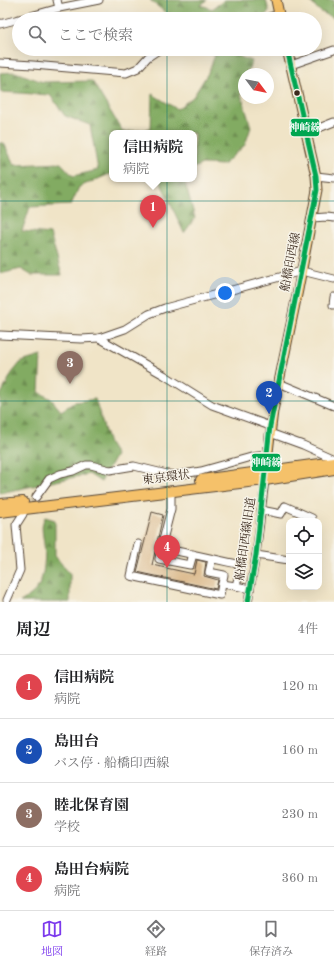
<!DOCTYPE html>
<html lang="ja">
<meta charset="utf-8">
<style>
:root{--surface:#fff;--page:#f2f2f2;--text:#202124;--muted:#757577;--line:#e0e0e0;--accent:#7c3aed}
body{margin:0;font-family:"Old Standard TT","Noto Serif JP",serif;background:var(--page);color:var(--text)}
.controls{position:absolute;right:12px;bottom:12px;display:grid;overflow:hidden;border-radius:8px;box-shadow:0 4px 16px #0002}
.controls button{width:36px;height:36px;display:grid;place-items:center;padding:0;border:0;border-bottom:1px solid var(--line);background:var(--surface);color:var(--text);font:20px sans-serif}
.compass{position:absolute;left:238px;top:68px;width:36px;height:36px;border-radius:50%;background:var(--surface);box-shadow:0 4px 16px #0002;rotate:122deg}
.you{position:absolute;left:225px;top:293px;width:14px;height:14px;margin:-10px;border:3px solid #fff;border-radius:50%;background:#1a73e8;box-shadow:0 0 0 6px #1a73e833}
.badge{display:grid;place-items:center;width:26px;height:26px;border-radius:50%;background:var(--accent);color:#fff;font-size:13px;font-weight:700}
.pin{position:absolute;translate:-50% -33px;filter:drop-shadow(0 1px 2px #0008)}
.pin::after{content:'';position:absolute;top:21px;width:14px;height:12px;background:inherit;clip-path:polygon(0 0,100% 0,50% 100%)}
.popup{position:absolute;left:109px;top:130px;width:88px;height:52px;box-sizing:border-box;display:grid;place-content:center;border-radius:8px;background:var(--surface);filter:drop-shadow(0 1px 3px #0005);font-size:13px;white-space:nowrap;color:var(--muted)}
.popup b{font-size:15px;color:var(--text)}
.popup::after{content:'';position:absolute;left:50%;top:100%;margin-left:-8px;border:8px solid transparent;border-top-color:var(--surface)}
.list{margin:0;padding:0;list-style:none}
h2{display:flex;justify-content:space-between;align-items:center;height:52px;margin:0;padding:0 16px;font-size:17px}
h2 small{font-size:13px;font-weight:400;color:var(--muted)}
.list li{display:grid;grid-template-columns:26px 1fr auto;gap:12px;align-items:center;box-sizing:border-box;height:64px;padding:0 16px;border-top:1px solid var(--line)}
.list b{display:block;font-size:15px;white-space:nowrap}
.list p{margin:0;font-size:13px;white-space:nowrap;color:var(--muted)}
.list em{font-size:13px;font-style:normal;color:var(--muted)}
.icon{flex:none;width:22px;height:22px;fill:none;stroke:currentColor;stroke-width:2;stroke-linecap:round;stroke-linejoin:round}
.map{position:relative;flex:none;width:334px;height:602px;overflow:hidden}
.search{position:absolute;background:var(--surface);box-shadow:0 4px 16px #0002;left:12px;right:12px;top:12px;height:44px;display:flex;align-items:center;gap:10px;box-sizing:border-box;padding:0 14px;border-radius:22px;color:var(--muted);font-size:15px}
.sheet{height:308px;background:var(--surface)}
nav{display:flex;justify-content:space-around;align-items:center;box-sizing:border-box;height:56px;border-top:1px solid var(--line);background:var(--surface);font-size:11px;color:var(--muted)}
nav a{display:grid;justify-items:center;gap:2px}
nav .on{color:var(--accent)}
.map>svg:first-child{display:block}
</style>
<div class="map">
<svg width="334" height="602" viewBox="0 0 334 602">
<defs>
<pattern id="forest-firs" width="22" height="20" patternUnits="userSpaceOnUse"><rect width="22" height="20" fill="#82ab62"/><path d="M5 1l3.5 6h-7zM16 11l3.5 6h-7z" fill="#6c8b50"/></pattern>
</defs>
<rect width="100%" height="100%" fill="#f7f3e8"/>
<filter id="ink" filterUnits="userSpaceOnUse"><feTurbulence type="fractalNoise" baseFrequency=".025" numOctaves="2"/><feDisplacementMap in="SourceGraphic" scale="8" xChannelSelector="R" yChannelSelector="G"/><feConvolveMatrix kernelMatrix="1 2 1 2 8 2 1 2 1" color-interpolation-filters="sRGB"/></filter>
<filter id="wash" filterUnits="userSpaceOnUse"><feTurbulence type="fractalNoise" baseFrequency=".012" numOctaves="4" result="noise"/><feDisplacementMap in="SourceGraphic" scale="16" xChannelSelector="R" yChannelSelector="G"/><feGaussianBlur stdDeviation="0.9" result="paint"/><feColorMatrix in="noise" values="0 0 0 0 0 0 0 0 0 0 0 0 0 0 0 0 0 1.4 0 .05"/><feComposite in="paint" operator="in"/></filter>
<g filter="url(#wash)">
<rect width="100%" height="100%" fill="#f0e4c7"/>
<g fill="url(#forest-firs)" stroke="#5e6a40">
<polygon points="150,0 207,0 201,5 212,9 225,0 266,0 269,12 259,19 182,19 166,13"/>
<polygon points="308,0 334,0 334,18 321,12"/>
<polygon points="193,49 239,49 240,57 252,61 246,74 244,74 244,80 240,91 251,127 245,145 223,165 202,164 194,168 194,133 112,133 112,173 79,187 71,205 30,207 22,231 50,234 62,275 31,275 21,269 0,274 0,143 4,143 14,165 61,163 73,176 98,170 90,125 65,116 50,95 1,92 0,73 15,72 43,82 92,81 123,132 151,129 152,94 177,109 193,97 208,73 215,55"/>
<polygon points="159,179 184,179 195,218 184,233"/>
<polygon points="41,356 39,392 51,399 61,411 75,402 95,399 109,444 116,455 101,482 89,474 0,493 0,396 12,373 21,362"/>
<path d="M45,517l10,3v36l15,18v28h-50c7,-4 16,-10 19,-17 5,-9 7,-31 5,-41 -1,-10 -4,-18 1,-27z"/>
</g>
<g id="blocks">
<polygon fill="#ddbd93" points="152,512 163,515 152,565 194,574 197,560 206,562 204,576 218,580 216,589 137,572"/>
</g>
</g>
<g filter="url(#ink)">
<use href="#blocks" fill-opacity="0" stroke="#564637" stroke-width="1"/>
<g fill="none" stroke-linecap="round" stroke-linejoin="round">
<polyline stroke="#ccbfa5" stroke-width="7" stroke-dasharray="7 3.5" stroke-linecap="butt" points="26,511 36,497"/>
<g stroke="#564637" stroke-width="9">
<g id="minor">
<polyline points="59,8 99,0"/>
<polyline points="20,19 59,8 57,0"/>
<path d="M199,19c7,-3 13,-3 20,0"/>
<polyline points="262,19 279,14"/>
<polyline points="0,23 0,24 19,19"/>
<polyline points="0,63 33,65 126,73 138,68 148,57 160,49"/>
<polyline points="291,65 334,50"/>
<polyline points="305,126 319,128 334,122"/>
<polyline points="316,176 334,178"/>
<polyline points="312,218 326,217 334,218"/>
<polyline points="333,305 334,297"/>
<polyline points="0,335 81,339 99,338 125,329 149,314 165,308 302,271 334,279"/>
<polyline points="99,338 164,375 212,405 270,426"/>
<polyline points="279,383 334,406"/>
<polyline points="270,433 303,445 334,459"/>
<path d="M171,490v19l-10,39c27,5 53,11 80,17l-5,21 14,3"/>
<polyline points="36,497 49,479 60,474 73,471 86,465 91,465 110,470 134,466 167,474 177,475 201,471 251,457 267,455"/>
<polyline points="261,510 281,514 285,506 312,518"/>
<polyline points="138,544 131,576 220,595 222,584"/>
<polyline points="161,548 159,559 190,565 193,554"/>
<polyline points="256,555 289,560"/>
<polyline points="212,559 209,572 224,575 222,584 236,586"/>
<polyline points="7,600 20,570 16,525 23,514"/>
<polyline points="248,602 256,555 265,480"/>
</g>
</g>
<g stroke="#564637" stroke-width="11">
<g id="major">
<polyline points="276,0 280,19"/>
<polyline points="265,477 273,411 298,290 317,190 316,176 287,49"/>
</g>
</g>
<g stroke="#564637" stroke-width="12">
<g id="highway">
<polyline points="201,480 334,462"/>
<polyline points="0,504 23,502"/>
<polyline points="0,512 265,480 334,469"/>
</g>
</g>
<use href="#minor" stroke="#fff" stroke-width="7"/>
<use href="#major" stroke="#f5c16b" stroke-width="9"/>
<use href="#highway" stroke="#f5c16b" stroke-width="10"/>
<g stroke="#f7f3e8" stroke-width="8">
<polyline id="bus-1" points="248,602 256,555 270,426 317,190 316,176 287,49"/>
</g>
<use href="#bus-1" stroke="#00a651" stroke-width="5"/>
</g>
</g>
<path fill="none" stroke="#0f766e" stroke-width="1" stroke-opacity="0.55" d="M167,0v19M167,49v553M0,201h334M0,401h334"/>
<circle fill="#3b2a1e" stroke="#f7f3e8" stroke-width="1.5" cx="297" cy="93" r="3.5"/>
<g text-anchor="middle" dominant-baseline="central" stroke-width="3" stroke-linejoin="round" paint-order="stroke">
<g font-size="12" fill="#3b2a1e" stroke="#f7f3e8">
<text transform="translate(291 262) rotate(-79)">船橋印西線</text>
<text transform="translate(166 478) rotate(-7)">東京環状</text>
<text transform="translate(246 539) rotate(-82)">船橋印西線旧道</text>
</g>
</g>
<g stroke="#f7f3e8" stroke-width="1.5">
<rect x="290" y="118" width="30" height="19" rx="4" fill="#00a651"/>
<rect x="251" y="453" width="30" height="19" rx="4" fill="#00a651"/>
</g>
<g font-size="11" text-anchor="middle" font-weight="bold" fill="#fff">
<text x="305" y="131">神崎線</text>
<text x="266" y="466">神崎線</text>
</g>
</svg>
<div class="controls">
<button><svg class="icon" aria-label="locate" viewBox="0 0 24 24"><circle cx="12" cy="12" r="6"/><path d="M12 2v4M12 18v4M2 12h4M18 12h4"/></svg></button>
<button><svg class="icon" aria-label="layers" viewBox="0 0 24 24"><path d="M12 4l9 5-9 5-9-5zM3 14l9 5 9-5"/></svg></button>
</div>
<svg class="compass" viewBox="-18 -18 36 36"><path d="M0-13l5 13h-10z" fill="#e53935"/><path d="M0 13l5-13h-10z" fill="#757577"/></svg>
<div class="you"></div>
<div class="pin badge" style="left:153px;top:228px;background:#e0444e">1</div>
<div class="popup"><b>信田病院</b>病院</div>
<div class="pin badge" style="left:269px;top:414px;background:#1a4fb4">2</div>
<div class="pin badge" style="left:70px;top:384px;background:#8d6e63">3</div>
<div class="pin badge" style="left:167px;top:568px;background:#e0444e">4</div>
<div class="search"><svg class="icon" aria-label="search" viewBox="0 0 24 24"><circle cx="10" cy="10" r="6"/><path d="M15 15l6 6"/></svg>ここで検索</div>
</div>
<section class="sheet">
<h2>周辺<small>4件</small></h2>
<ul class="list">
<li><span class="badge" style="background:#e0444e">1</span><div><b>信田病院</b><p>病院</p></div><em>120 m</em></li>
<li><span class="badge" style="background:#1a4fb4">2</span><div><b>島田台</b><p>バス停 · 船橋印西線</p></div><em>160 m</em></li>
<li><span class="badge" style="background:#8d6e63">3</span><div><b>睦北保育園</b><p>学校</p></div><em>230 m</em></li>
<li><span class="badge" style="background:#e0444e">4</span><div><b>島田台病院</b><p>病院</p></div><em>360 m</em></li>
</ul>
</section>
<nav>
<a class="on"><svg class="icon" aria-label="map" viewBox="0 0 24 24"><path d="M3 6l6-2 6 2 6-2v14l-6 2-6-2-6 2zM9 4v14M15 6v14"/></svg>地図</a>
<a><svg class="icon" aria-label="directions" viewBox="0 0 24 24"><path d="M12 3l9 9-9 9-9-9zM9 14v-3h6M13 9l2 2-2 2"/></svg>経路</a>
<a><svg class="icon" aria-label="saved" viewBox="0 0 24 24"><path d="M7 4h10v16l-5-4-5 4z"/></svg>保存済み</a>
</nav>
